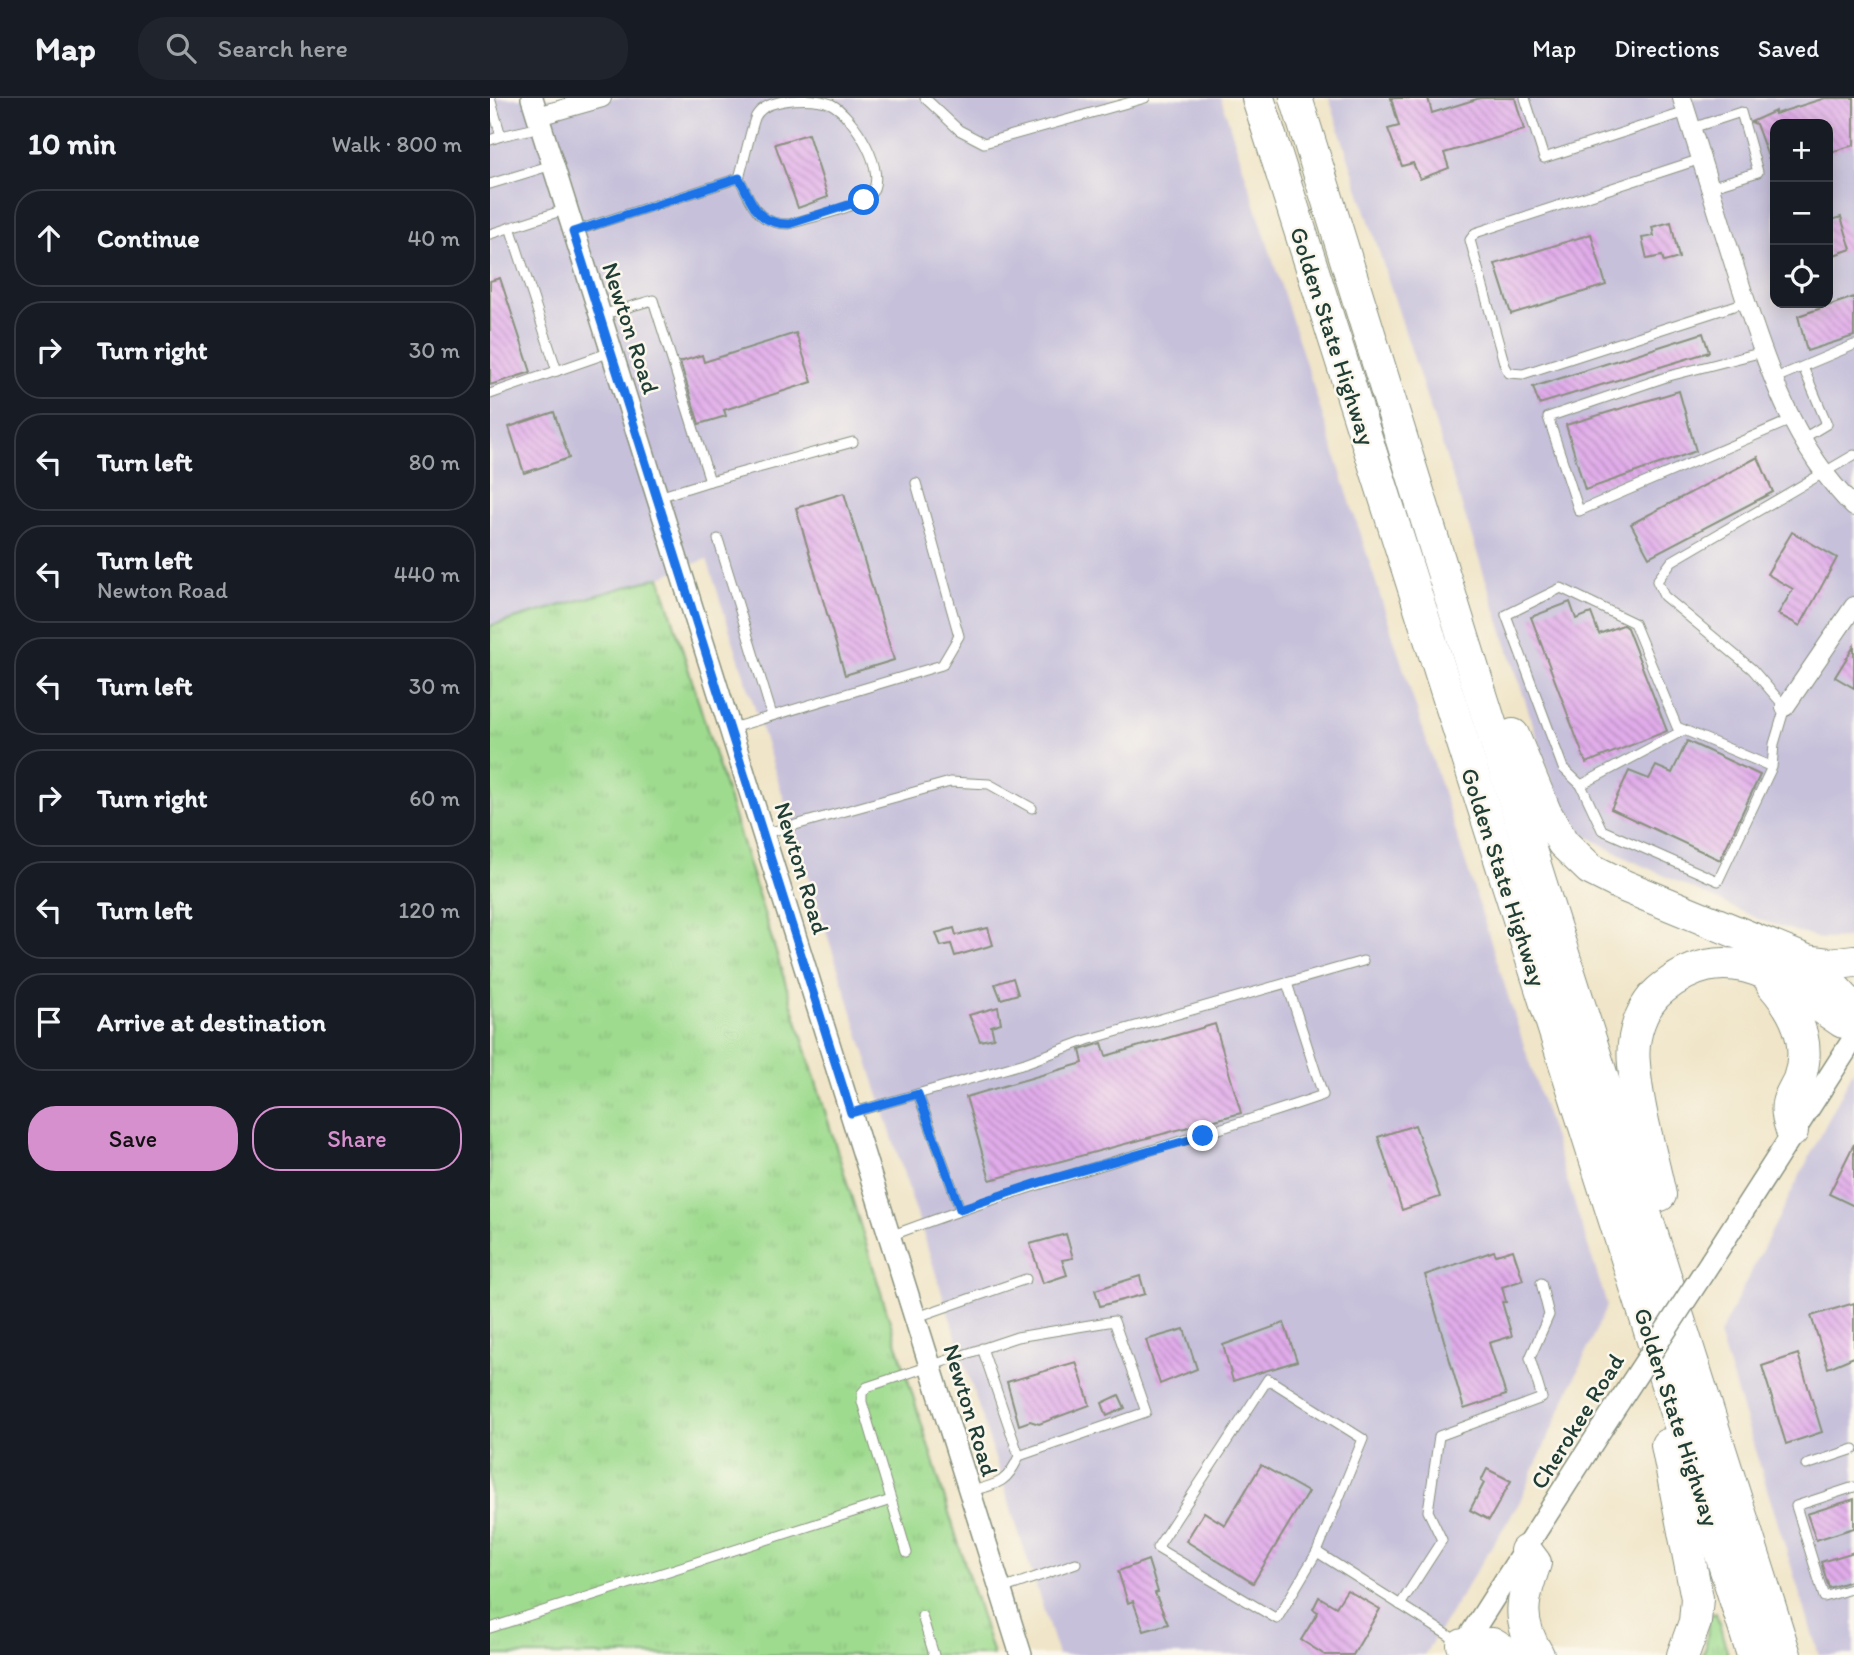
<!DOCTYPE html>
<meta charset="utf-8">
<style>
:root{--surface:#171b24;--page:#20242c;--text:#f1f3f6;--muted:#9ea1a6;--line:#363941;--accent:#d690ce}
body{margin:0;font-family:Itim,sans-serif;background:var(--page);color:var(--text)}
.controls{position:absolute;right:21px;top:21px;display:grid;overflow:hidden;border-radius:14px;box-shadow:0 4px 18px #0003}
.controls button{width:63px;height:63px;display:grid;place-items:center;padding:0;border:0;border-bottom:2px solid var(--line);background:var(--surface);color:var(--text);font:35px sans-serif}
.stop{position:absolute;width:21px;height:21px;margin:-16px;border:5px solid #1a73e8;border-radius:50%;background:#fff}
.stop.end{background:#1a73e8;border-color:#fff;box-shadow:0 2px 7px #0008}
.list{margin:0;padding:0;list-style:none}
h2{display:flex;justify-content:space-between;align-items:center;height:91px;margin:0;padding:0 28px;font-size:30px}
h2 small{font-size:23px;font-weight:400;color:var(--muted)}
.list li{display:grid;grid-template-columns:46px 1fr auto;gap:21px;align-items:center;box-sizing:border-box;height:98px;margin:0 14px 14px;padding:0 14px;border:2px solid var(--line);border-radius:28px}
.list b{display:block;font-size:26px;white-space:nowrap}
.list p{margin:0;font-size:23px;white-space:nowrap;color:var(--muted)}
.list em{font-size:23px;font-style:normal;color:var(--muted)}
.actions{display:flex;gap:14px;padding:21px 28px}
.actions a{flex:1;padding:16px 0;border:2px solid var(--accent);border-radius:28px;text-align:center;font-size:24px;color:var(--accent)}
.actions .main{background:var(--accent);color:#111}
.icon{flex:none;width:38px;height:38px;fill:none;stroke:currentColor;stroke-width:2;stroke-linecap:round;stroke-linejoin:round}
.map{position:relative;flex:none;width:1364px;height:1557px;overflow:hidden}
header{display:flex;align-items:center;gap:42px;box-sizing:border-box;height:98px;padding:0 35px;background:var(--surface);border-bottom:2px solid var(--line)}
header strong{font-size:33px}
nav{display:flex;gap:38px;margin-inline-start:auto;font-size:24px}
.search{width:490px;height:63px;background:var(--page);display:flex;align-items:center;gap:18px;box-sizing:border-box;padding:0 24px;border-radius:28px;color:var(--muted);font-size:26px}
main{display:flex}
aside{flex:1;background:var(--surface)}
.map>svg:first-child{display:block}
</style>
<header>
<strong>Map</strong>
<div class="search"><svg class="icon" aria-label="search" viewBox="0 0 24 24"><circle cx="10" cy="10" r="6"/><path d="M15 15l6 6"/></svg>Search here</div>
<nav><a>Map</a><a>Directions</a><a>Saved</a></nav>
</header>
<main>
<aside>
<h2>10 min<small>Walk · 800 m</small></h2>
<ul class="list">
<li><svg class="icon" aria-label="ahead" viewBox="0 0 24 24"><path d="M12 20V5M6 11l6-6 6 6"/></svg><div><b>Continue</b></div><em>40 m</em></li>
<li><svg class="icon" aria-label="right" viewBox="0 0 24 24"><path d="M7 20v-9h11M14 6l5 5-5 5"/></svg><div><b>Turn right</b></div><em>30 m</em></li>
<li><svg class="icon" aria-label="left" viewBox="0 0 24 24"><path d="M17 20v-9H6M10 6l-5 5 5 5"/></svg><div><b>Turn left</b></div><em>80 m</em></li>
<li><svg class="icon" aria-label="left" viewBox="0 0 24 24"><path d="M17 20v-9H6M10 6l-5 5 5 5"/></svg><div><b>Turn left</b><p>Newton Road</p></div><em>440 m</em></li>
<li><svg class="icon" aria-label="left" viewBox="0 0 24 24"><path d="M17 20v-9H6M10 6l-5 5 5 5"/></svg><div><b>Turn left</b></div><em>30 m</em></li>
<li><svg class="icon" aria-label="right" viewBox="0 0 24 24"><path d="M7 20v-9h11M14 6l5 5-5 5"/></svg><div><b>Turn right</b></div><em>60 m</em></li>
<li><svg class="icon" aria-label="left" viewBox="0 0 24 24"><path d="M17 20v-9H6M10 6l-5 5 5 5"/></svg><div><b>Turn left</b></div><em>120 m</em></li>
<li><svg class="icon" aria-label="arrive" viewBox="0 0 24 24"><path d="M6 21V4h12l-3 4 3 4H6"/></svg><div><b>Arrive at destination</b></div></li>
</ul>
<div class="actions"><a class="main">Save</a><a>Share</a></div>
</aside>
<div class="map">
<svg width="1364" height="1557" viewBox="0 0 1364 1557">
<defs>
<pattern id="grass-tufts" width="24" height="20" patternUnits="userSpaceOnUse" patternTransform="scale(1.75)"><rect width="24" height="20" fill="#9fdb8f"/><path d="M3 7l-1-3M5 7V3M7 7l1-3M15 17l-1-3M17 17v-4M19 17l1-3" fill="none" stroke="#88bd7c"/></pattern>
<pattern id="building-back-hatch" width="6" height="6" patternUnits="userSpaceOnUse" patternTransform="scale(1.75)"><rect width="6" height="6" fill="#e1acea"/><path d="M-1 5l2 2M0 0l6 6M5-1l2 2" fill="none" stroke="#b68dbe"/></pattern>
</defs>
<rect width="100%" height="100%" fill="#fbf7ec"/>
<filter id="ink" filterUnits="userSpaceOnUse"><feTurbulence type="fractalNoise" baseFrequency=".0143" numOctaves="2"/><feDisplacementMap in="SourceGraphic" scale="14" xChannelSelector="R" yChannelSelector="G"/><feConvolveMatrix kernelMatrix="1 2 1 2 8 2 1 2 1" color-interpolation-filters="sRGB"/></filter>
<filter id="wash" filterUnits="userSpaceOnUse"><feTurbulence type="fractalNoise" baseFrequency=".00686" numOctaves="4" result="noise"/><feDisplacementMap in="SourceGraphic" scale="28" xChannelSelector="R" yChannelSelector="G"/><feGaussianBlur stdDeviation="1.57" result="paint"/><feColorMatrix in="noise" values="0 0 0 0 0 0 0 0 0 0 0 0 0 0 0 0 0 1.4 0 .05"/><feComposite in="paint" operator="in"/></filter>
<g filter="url(#wash)">
<rect width="100%" height="100%" fill="#f0e5c8"/>
<g fill="#c6c0da" fill-rule="evenodd">
<polygon points="0,0 731,0 1117,1207 1029,1405 934,1557 568,1557 217,461 170,479 0,528"/>
<path d="M839,0h525v840l-34,1 -60,-19 -134,-62 -43,-24 -29,-45zM1285,26h53v179h-53z"/>
<polygon points="1364,971 1364,1557 1329,1557 1229,1237"/>
</g>
<g fill="url(#grass-tufts)" stroke="#5f8c62" stroke-width="2">
<polygon points="170,479 503,1557 0,1557 0,528"/>
<polygon points="1226,1515 1238,1557 1212,1557 1216,1549 1219,1517"/>
</g>
<g id="blocks">
<g fill="url(#building-back-hatch)">
<polygon points="901,0 938,0 942,15 990,0 1025,0 1034,32 954,55 959,70 930,81 923,65 912,68 898,31 909,28"/>
<polygon points="1335,0 1364,0 1364,47 1338,55 1338,26 1285,26 1284,75 1266,26 1261,24 1285,13 1285,16"/>
<polygon points="318,36 338,99 308,110 285,46"/>
<polygon points="1351,119 1361,151 1338,159 1338,123"/>
<polygon points="1181,124 1189,160 1174,164 1172,158 1157,161 1152,140 1164,138 1162,129"/>
<polygon points="1101,136 1116,187 1021,216 1005,166"/>
<polygon points="10,180 41,274 0,287 0,183"/>
<polygon points="1364,199 1364,238 1317,253 1308,218"/>
<polygon points="306,235 322,284 234,312 236,318 209,326 190,264 212,257 214,264"/>
<polygon points="1213,235 1219,254 1049,306 1043,289"/>
<polygon points="1189,293 1206,353 1095,392 1076,327"/>
<polygon points="64,314 79,360 34,375 19,329"/>
<polygon points="1268,359 1283,394 1159,459 1141,426"/>
<polygon points="354,395 404,562 355,577 306,410"/>
<polygon points="1302,434 1347,460 1310,528 1288,516 1303,491 1277,476"/>
<polygon points="1080,504 1086,521 1101,515 1109,536 1133,527 1137,530 1177,633 1096,665 1041,519"/>
<polygon points="1364,548 1364,590 1345,579"/>
<polygon points="1197,643 1270,677 1230,762 1121,711 1139,673 1159,681 1166,668 1182,675"/>
<polygon points="464,830 466,837 498,830 503,847 465,858 461,846 451,848 446,835"/>
<polygon points="523,880 528,896 511,901 505,886"/>
<polygon points="508,909 511,925 501,928 504,940 490,943 479,917"/>
<polygon points="725,926 751,1015 500,1082 476,999 593,965 590,952 599,949 612,945 616,958"/>
<polygon points="925,1027 950,1099 912,1112 888,1039"/>
<polygon points="1364,1046 1364,1108 1339,1096"/>
<polygon points="576,1136 583,1160 572,1162 577,1177 553,1185 540,1146"/>
<polygon points="1023,1152 1033,1182 1012,1189 1016,1204 1012,1204 1022,1238 999,1245 1016,1297 974,1311 935,1177 1004,1153 1006,1157"/>
<polygon points="650,1178 655,1196 610,1208 605,1192"/>
<polygon points="1364,1205 1364,1259 1338,1270 1321,1218"/>
<polygon points="794,1225 807,1263 743,1283 733,1247"/>
<polygon points="694,1231 707,1271 670,1286 656,1242"/>
<polygon points="1308,1256 1332,1334 1296,1346 1272,1268"/>
<polygon points="586,1264 600,1307 549,1326 540,1323 529,1327 517,1284"/>
<polygon points="629,1297 635,1310 617,1318 612,1305"/>
<polygon points="771,1367 818,1394 763,1485 696,1443 714,1414 735,1427"/>
<polygon points="997,1371 1021,1383 999,1422 980,1412 994,1385 991,1383"/>
<polygon points="1364,1401 1364,1430 1326,1442 1317,1416"/>
<polygon points="1364,1454 1364,1482 1339,1490 1331,1464"/>
<polygon points="658,1462 668,1494 665,1495 678,1526 654,1533 643,1503 638,1505 628,1473"/>
<polygon points="857,1492 890,1511 863,1557 835,1557 811,1542 828,1514 823,1511 829,1499 846,1509"/>
</g>
</g>
</g>
<g filter="url(#ink)">
<use href="#blocks" fill-opacity="0" stroke="#88917e" stroke-width="2"/>
<g fill="none" stroke-linecap="round" stroke-linejoin="round">
<g stroke="#88917e" stroke-width="11">
<g id="service">
<polyline points="0,0 11,38 51,29"/>
<polyline points="435,0 469,32 494,45 655,0"/>
<polyline points="1035,0 1054,60 1196,14"/>
<polyline points="1202,30 1251,14 1268,74 1220,89"/>
<polyline points="0,42 11,38"/>
<polyline points="1211,61 985,135 980,142 1015,268 1019,275 1033,276 1256,204"/>
<polyline points="0,86 62,67"/>
<polyline points="20,129 67,273"/>
<path d="M85,133l164,-53c4,-12 13,-55 17,-62 6,-10 17,-13 28,-15 15,-2 33,-3 47,3 22,11 59,69 39,91 -13,13 -62,23 -81,29 -33,0 -36,-20 -50,-46"/>
<polyline points="0,136 77,111"/>
<polyline points="111,217 163,202 220,383 169,399"/>
<polyline points="1273,254 1179,278 1058,319 1089,413 1301,322"/>
<polyline points="1283,281 1364,247"/>
<polyline points="0,296 121,254"/>
<polyline points="1312,341 1337,326 1313,269"/>
<polyline points="220,383 363,344"/>
<polyline points="228,441 282,617"/>
<polyline points="242,630 452,567 469,538 426,385"/>
<polyline points="1282,669 1187,629 1144,525 1071,490 1016,517 1073,670 1091,687 1112,732 1228,783 1282,669 1284,646 1295,609 1262,571 1174,498 1167,483 1182,463 1364,357"/>
<polyline points="1091,687 1194,632"/>
<polyline points="273,736 460,684 499,686 542,710"/>
<polyline points="428,996 470,1111"/>
<polyline points="361,1015 535,965 597,942 873,863"/>
<path d="M400,1138c142,-54 289,-91 433,-141l-36,-112"/>
<polyline points="427,1219 536,1181"/>
<polygon points="778,1281 873,1341 827,1454 787,1521 667,1450"/>
<polyline points="1316,1367 1364,1351"/>
<polyline points="1364,1389 1306,1408 1334,1499 1364,1490"/>
<path d="M481,1393c28,-7 37,-9 48,-35"/>
<polyline points="827,1454 969,1544"/>
<polyline points="417,1455 372,1304 372,1295 377,1289 527,1239 624,1223 656,1314 529,1358 492,1250"/>
<polyline points="512,1491 586,1465"/>
<polyline points="910,1507 952,1442 938,1413 949,1338 1052,1300 1040,1260 1059,1217 1051,1185"/>
<polyline points="432,1518 444,1557"/>
<polyline points="0,1530 401,1402"/>
</g>
</g>
<g stroke="#88917e" stroke-width="20">
<g id="minor">
<path d="M1192,0c18,58 36,115 54,173 28,85 53,172 118,236"/>
<polyline points="48,18 112,0"/>
<polyline points="1295,609 1364,508"/>
</g>
</g>
<g stroke="#88917e" stroke-width="24">
<g id="tertiary">
<polyline points="42,0 531,1557"/>
<polyline points="1221,1163 1364,940"/>
<polyline points="970,1553 1112,1330"/>
</g>
</g>
<g stroke="#88917e" stroke-width="34">
<g id="motorway">
<polyline points="768,0 1263,1557"/>
<polyline points="806,0 987,584 1295,1557"/>
<polyline points="1023,637 1055,714 1073,745 1100,771 1134,788 1317,863 1340,866 1364,863"/>
<polyline points="1303,868 1346,892 1364,911"/>
<path d="M1282,886c24,27 40,59 27,95 -3,8 -10,17 -11,25 -2,8 2,20 4,27"/>
<path d="M1170,1097c-9,-43 -23,-87 -26,-131 -3,-27 7,-59 29,-76 68,-54 120,-6 180,34h11"/>
<polyline points="1177,1347 1207,1500 1205,1524 1193,1557"/>
<path d="M1036,1453l9,12c-13,38 -19,56 3,92"/>
<polyline points="973,1547 1002,1546 1020,1557"/>
</g>
</g>
<use href="#service" stroke="#fff" stroke-width="9"/>
<use href="#minor" stroke="#fff" stroke-width="18"/>
<use href="#tertiary" stroke="#fff" stroke-width="21"/>
<use href="#motorway" stroke="#fff" stroke-width="32"/>
<g stroke="#88917e" stroke-width="24" stroke-linecap="butt">
<polyline id="tertiary-bridge" points="1112,1330 1221,1163"/>
</g>
<use href="#tertiary-bridge" stroke="#fff" stroke-width="21"/>
</g>
</g>
<g fill="none" stroke-linecap="round" stroke-linejoin="round" filter="url(#ink)">
<path stroke="#1a73e8" stroke-width="9" d="M374,102l-75,24c-33,0 -36,-21 -50,-46l-166,54 278,881 67,-19 42,115 81,-27 162,-46"/>
</g>
<g text-anchor="middle" dominant-baseline="central" stroke-width="5" stroke-linejoin="round" paint-order="stroke">
<g font-size="24" fill="#1f3d34" stroke="#fbf7ec">
<text transform="translate(141 230) rotate(72)">Newton Road</text>
<text transform="translate(843 238) rotate(72)">Golden State Highway</text>
<text transform="translate(312 770) rotate(73)">Newton Road</text>
<text transform="translate(1014 779) rotate(72)">Golden State Highway</text>
<text transform="translate(481 1312) rotate(73)">Newton Road</text>
<text transform="translate(1187 1319) rotate(72)">Golden State Highway</text>
<text transform="translate(1087 1323) rotate(-58)">Cherokee Road</text>
</g>
</g>
</svg>
<div class="controls">
<button>+</button>
<button>−</button>
<button><svg class="icon" aria-label="locate" viewBox="0 0 24 24"><circle cx="12" cy="12" r="6"/><path d="M12 2v4M12 18v4M2 12h4M18 12h4"/></svg></button>
</div>
<div class="stop" style="left:374px;top:102px"></div>
<div class="stop end" style="left:713px;top:1038px"></div>
</div>
</main>
